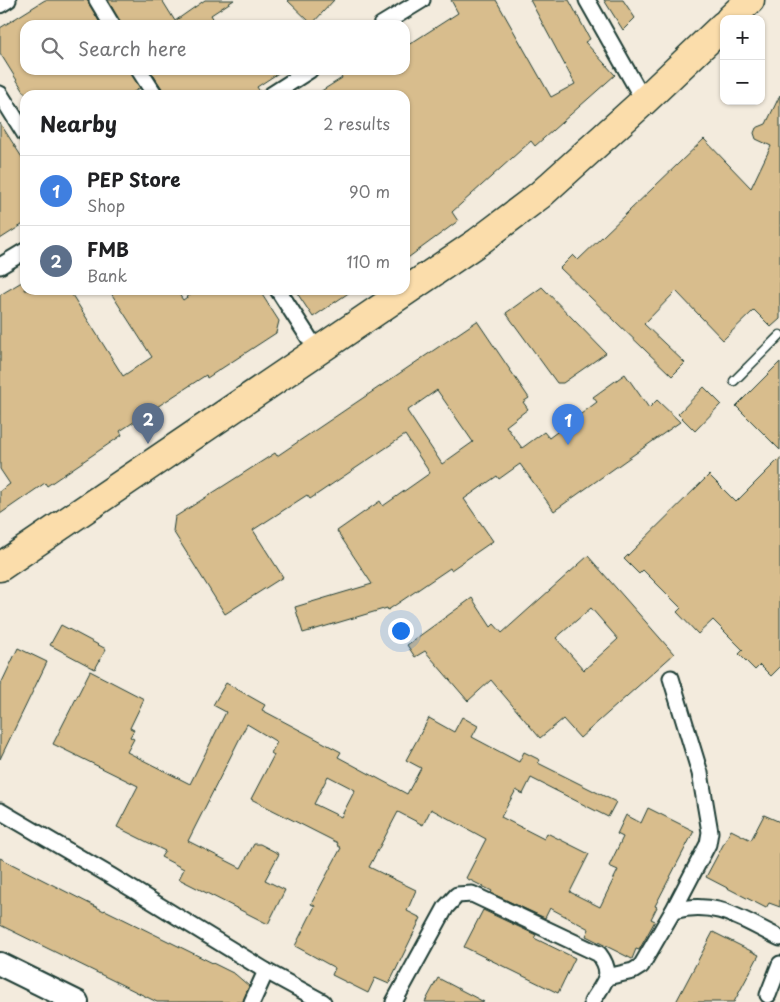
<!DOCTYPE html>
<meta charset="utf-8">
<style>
:root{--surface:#fff;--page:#f6f6f6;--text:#202124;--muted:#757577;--line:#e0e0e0;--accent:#d93025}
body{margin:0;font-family:"Playpen Sans",sans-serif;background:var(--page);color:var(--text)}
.controls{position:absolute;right:15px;top:15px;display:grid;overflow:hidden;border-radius:10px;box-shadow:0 1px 4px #0004}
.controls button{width:45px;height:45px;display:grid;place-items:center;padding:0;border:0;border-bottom:1px solid var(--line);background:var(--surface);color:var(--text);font:25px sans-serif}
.you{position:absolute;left:400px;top:630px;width:18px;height:18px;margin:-12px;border:4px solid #fff;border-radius:50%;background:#1a73e8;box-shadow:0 0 0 8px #1a73e833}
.badge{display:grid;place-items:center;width:32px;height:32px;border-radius:50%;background:var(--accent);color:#fff;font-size:16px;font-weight:700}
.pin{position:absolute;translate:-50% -41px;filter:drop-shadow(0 1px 2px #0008)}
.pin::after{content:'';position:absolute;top:26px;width:18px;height:15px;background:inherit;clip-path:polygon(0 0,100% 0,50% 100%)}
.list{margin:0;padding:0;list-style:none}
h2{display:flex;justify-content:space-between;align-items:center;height:65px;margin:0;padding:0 20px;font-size:21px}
h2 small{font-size:16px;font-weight:400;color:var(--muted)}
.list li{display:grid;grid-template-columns:32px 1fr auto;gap:15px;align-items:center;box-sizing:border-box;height:70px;padding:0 20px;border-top:1px solid var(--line)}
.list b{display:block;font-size:19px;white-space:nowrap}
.list p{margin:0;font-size:16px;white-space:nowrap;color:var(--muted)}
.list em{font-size:16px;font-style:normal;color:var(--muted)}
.icon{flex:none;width:28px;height:28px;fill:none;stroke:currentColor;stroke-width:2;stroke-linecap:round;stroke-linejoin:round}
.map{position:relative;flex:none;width:780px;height:1002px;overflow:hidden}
.search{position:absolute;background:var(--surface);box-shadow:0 1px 4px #0004;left:20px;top:20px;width:390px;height:55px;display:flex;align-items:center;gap:12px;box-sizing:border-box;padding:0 18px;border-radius:15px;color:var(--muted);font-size:19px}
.panel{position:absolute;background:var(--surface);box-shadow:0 1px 4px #0004;left:20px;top:90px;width:390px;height:205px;border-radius:15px}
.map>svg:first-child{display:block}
</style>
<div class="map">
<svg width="780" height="1002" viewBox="0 0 780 1002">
<rect width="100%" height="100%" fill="#f3ebdd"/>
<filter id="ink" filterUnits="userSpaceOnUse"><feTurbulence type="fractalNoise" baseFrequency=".02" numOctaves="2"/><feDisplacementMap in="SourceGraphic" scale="10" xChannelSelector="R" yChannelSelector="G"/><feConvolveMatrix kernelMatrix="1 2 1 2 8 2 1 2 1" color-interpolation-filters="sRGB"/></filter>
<g filter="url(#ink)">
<g fill="#d8bd8d" stroke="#1f3d34" fill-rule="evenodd">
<polygon points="45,0 88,0 101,25 25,25 25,70 130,70 140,88 129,95 26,95 0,53 0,28"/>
<polygon points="108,0 162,0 175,21 205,0 234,0 211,15 217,25 121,25"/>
<polygon points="287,0 334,0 312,24"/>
<polygon points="451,0 496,0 551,97 575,84 530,0 569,0 590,39 585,42 615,75 535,146 531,141 452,212 458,221 405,260 405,95 315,95 342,78 341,76 351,70 405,70 405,47 458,13"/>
<polygon points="604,0 623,0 635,18 623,30"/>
<polygon points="150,70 283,70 257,87 262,95 164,95 163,90"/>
<polygon points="780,95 780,319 771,327 754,310 723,340 676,291 644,324 685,363 672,376 560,268 573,255 578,260 704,139 751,188 771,146 756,139 754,133 756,128 766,124"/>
<polygon points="0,123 25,162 25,223 0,239"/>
<polygon points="25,280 25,290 69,290 123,376 152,357 109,290 176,290 183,300 197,290 259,290 279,321 276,333 207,378 206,375 120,431 122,435 47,486 45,483 0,514 0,491 10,484 0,469 0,295"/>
<polygon points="542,287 606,353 563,383 557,383 506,313"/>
<polygon points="295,290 353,290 313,317"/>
<path d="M477,321l52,77 -6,4 5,7 -22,17 16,22 22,-16 5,6 48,-36 -4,-5 32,-23 24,34 8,-8 23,22 -126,89 -34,-47 -21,15 -2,-3 -33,23 29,42 -42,29 -1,-2 -62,42 -1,-2 -84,25 -8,-26 77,-23 -35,-53 43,-30 3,5 47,-33 -25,-38 -95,64 -3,-4 -54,35 30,47 -58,37 -52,-83 2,-14 100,-64 2,3zM437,390l36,52 -31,22 -35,-53z"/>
<polygon points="780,362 780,450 736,406"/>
<polygon points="704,387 721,404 695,431 678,414"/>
<polygon points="780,458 780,667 771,676 760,665 755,670 739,654 743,650 713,620 698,634 677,612 681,608 643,570 639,574 624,559 709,475 736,502"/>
<path d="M588,556l86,98 -94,84 -17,-19 -23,19 -49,-58 -23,21 -43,-50 -10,6 -8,-12 65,-47 19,29 3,-3 8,9zM591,608l27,31 -34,31 -28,-32z"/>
<polygon points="61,625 106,649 95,669 50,645"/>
<polygon points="18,648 47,662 0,759 0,686"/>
<path d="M90,671l54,28 -14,29 4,2 -4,7 4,2 -7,13 63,32 36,-72 -13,-7 13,-22 39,22 -3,5 79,42 -3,5 69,37 14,-26 -15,-8 23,-42 25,14 8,-15 16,9 -6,11 47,25 5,-10 16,8 -2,3 78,39 -8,15 -77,-39 -8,16 -7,-4 -15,27 43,22 3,-6 42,21 -19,38 30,15 18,-37 -9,-4 14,-29 -6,-3 9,-19 15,8 7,-15 46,23 -39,75 2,1 -6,12 4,2 -16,29 -3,-1 -4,10 -46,-23 3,-7 -39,-21 -5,10 -54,-25 1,-2 -26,-13 20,-39 -55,-30 -8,16 -25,-13 -29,55 47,23 -9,21 14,7 -32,66 -14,-6 -7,15 -36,-18 3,-7 -40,-22 20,-40 -4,-2 30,-56 -4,-3 1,-2 -87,-44 23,-44 -3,-2 6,-11 -30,-18 -59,117 53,27 13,-24h6l19,10 -14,26 20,10 -17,34 -89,-45 5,-10 -23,-12 4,-6 -48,-24 21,-41 -85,-42zM328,776l27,14 -14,27 -27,-13z"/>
<polygon points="764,815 780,822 780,907 769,903 766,908 706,877 731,830 751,840"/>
<polygon points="0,858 104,911 105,910 235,974 249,986 243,1002 157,1002 0,925"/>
<polygon points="483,910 536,935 534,938 575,958 558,993 464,947"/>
<polygon points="713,932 759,955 734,1002 676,1002"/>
<polygon points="438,978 484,1002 425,1002"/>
</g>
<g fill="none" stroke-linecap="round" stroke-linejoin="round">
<g stroke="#1f3d34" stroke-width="11">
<polyline id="lane" points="734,381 780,335"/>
</g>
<g stroke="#1f3d34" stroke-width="19">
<g id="street">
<polyline points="97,0 112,25"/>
<polyline points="587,0 644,101"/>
<polyline points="0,5 8,0"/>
<polyline points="381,25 422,0"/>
<polyline points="139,70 155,95"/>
<polyline points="0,94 25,134"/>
<polyline points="271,95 310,70"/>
<polyline points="0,266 25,251"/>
<polyline points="278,290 318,352"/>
<polyline points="0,811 111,876 266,971 323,1002"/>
<path d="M673,911c44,-12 69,9 107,27"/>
<polyline points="607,977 633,971 641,966 673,911 708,844 710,832 700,773 671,678"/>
<polyline points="768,995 780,964"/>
<polyline points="252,1002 266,971"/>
<path d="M394,1002l52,-95 11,-12 15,-1 127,60c16,21 4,29 -7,48"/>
</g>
</g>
<g stroke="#1f3d34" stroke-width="26">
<polyline id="secondary" points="0,964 77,1002"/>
</g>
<g stroke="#1f3d34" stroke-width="31">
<g id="highway">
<polyline points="730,19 750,0"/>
<polyline points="0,567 478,242 540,195 644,101 724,25"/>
</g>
</g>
<use href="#lane" stroke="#fff" stroke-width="8"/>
<use href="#street" stroke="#fff" stroke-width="15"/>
<use href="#secondary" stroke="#fff" stroke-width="22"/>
<use href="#highway" stroke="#fbddab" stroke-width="28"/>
</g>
</g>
</svg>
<div class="controls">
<button>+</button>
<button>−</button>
</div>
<div class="you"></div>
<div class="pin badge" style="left:568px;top:445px;background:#3f7fe0">1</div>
<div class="pin badge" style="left:148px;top:444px;background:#5c6f8a">2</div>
<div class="search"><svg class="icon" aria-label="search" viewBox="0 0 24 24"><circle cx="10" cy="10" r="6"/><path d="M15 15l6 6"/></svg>Search here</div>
<section class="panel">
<h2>Nearby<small>2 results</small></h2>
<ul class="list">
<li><span class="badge" style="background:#3f7fe0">1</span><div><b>PEP Store</b><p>Shop</p></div><em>90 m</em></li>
<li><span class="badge" style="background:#5c6f8a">2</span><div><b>FMB</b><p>Bank</p></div><em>110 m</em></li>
</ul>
</section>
</div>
